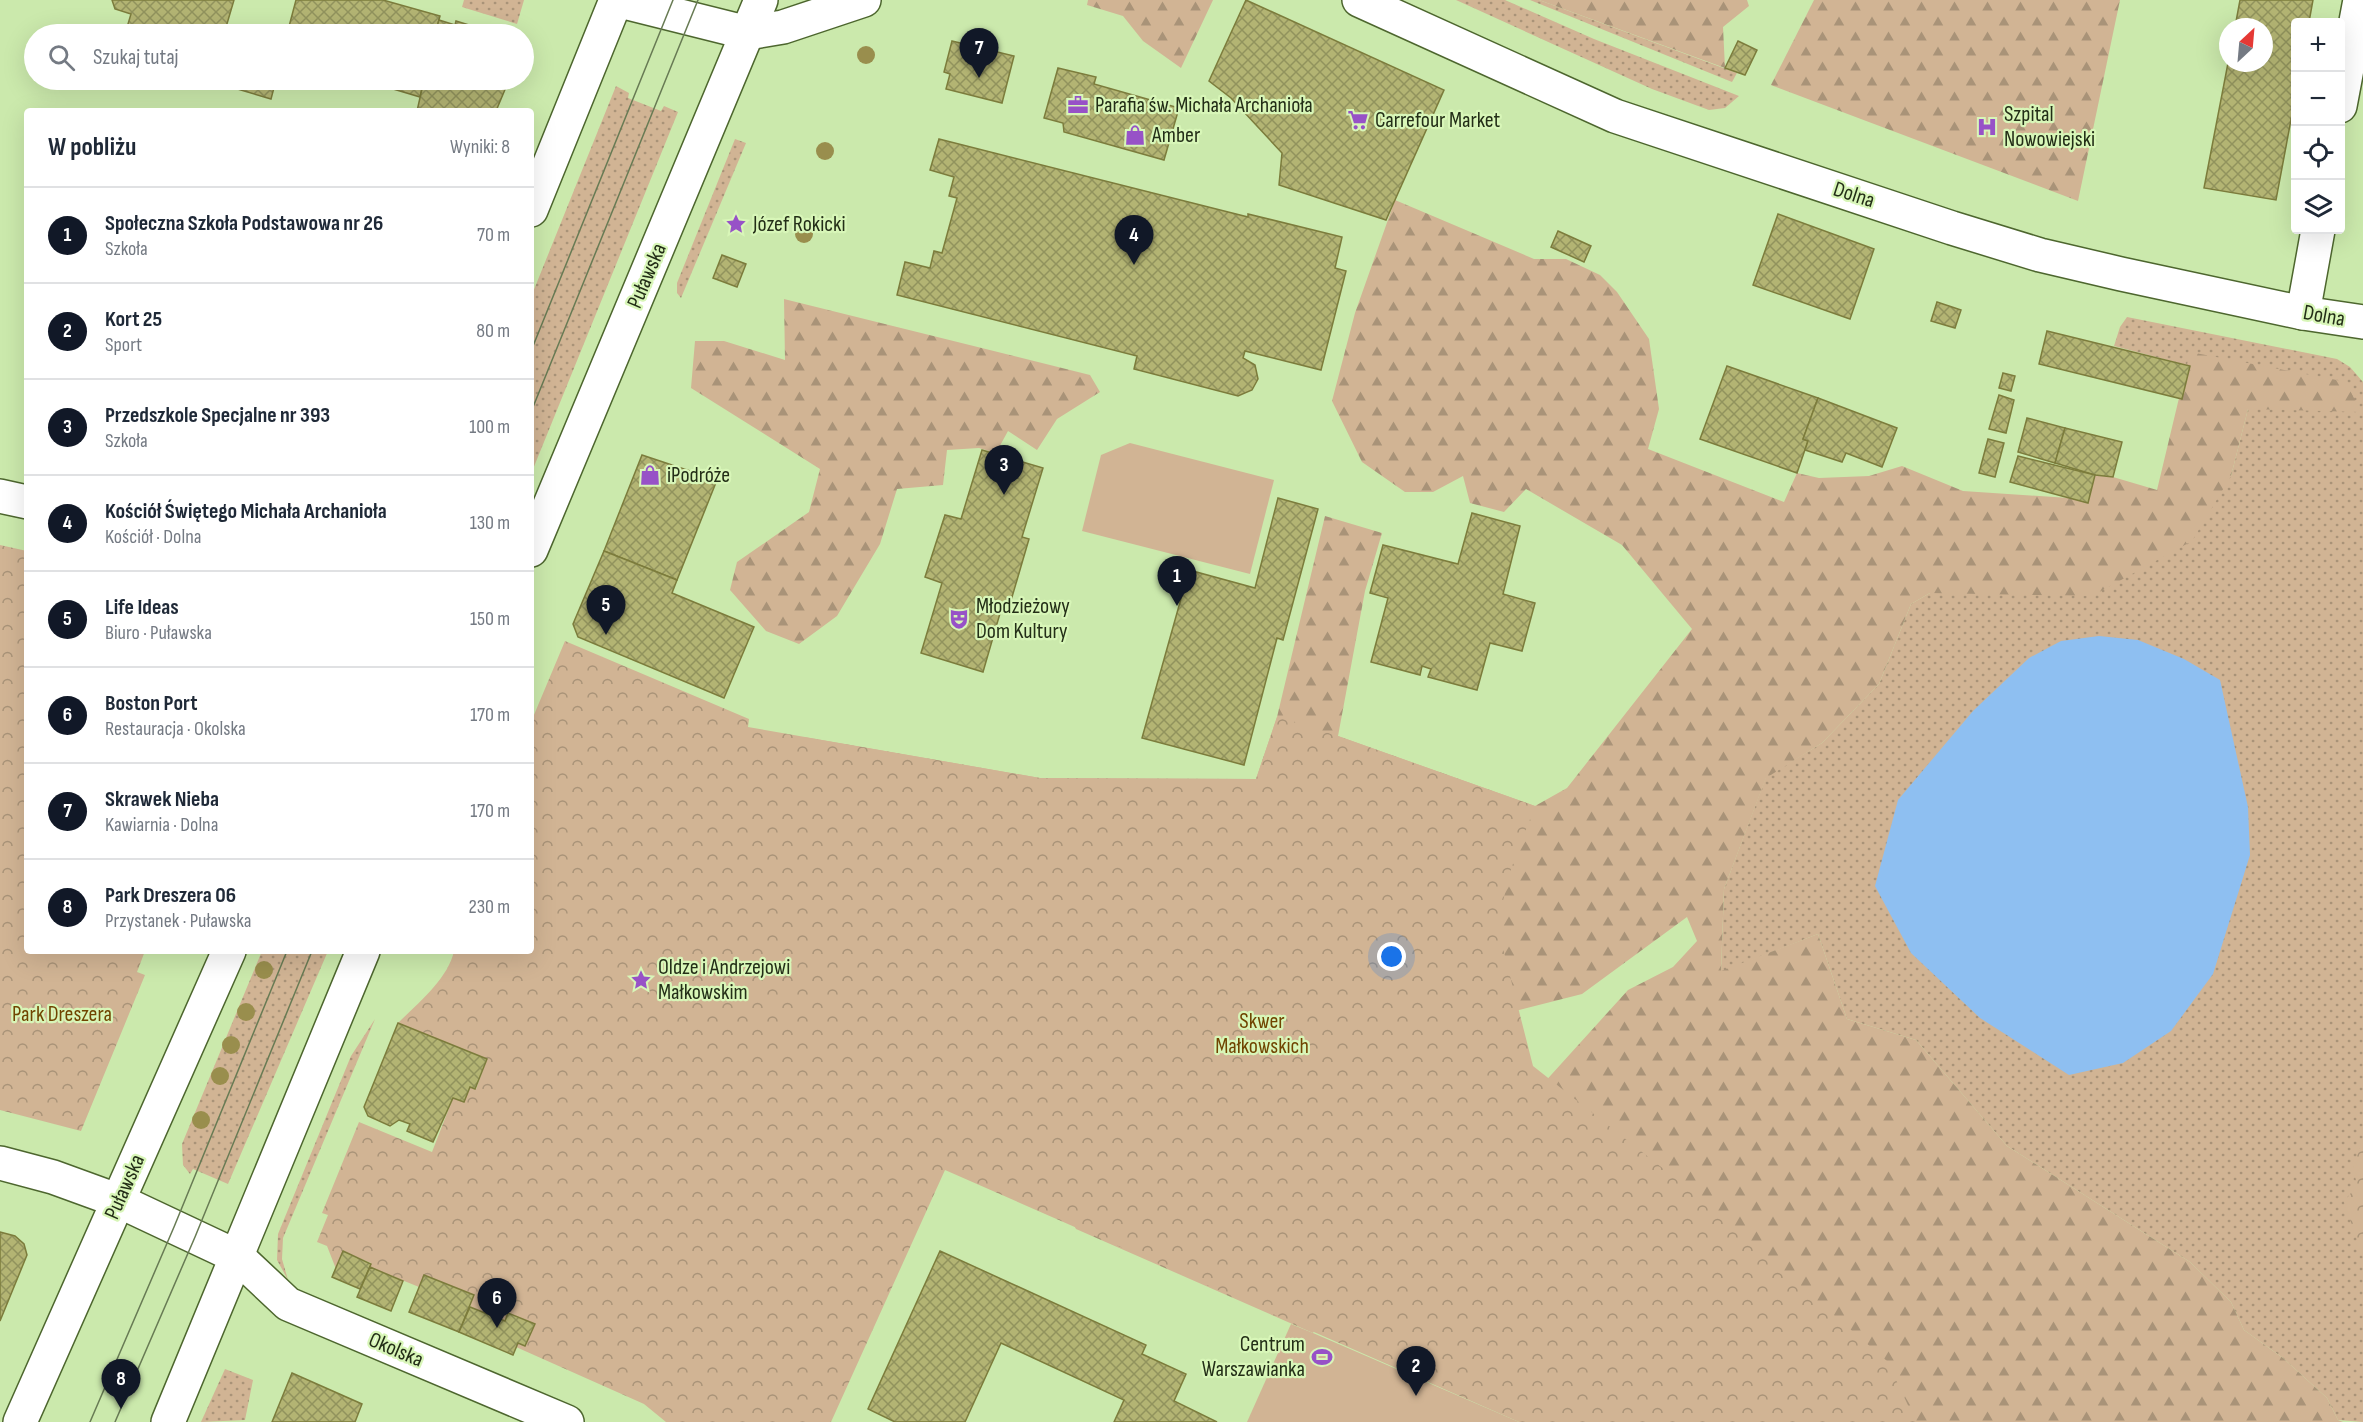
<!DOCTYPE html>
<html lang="pl">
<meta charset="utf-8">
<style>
:root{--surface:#fff;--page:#f6f6f7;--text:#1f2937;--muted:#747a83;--line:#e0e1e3;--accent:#111827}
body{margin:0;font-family:"Sofia Sans Condensed",sans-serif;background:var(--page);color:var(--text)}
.controls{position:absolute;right:18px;top:18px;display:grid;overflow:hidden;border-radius:6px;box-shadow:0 6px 24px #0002}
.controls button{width:54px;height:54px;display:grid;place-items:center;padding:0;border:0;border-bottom:2px solid var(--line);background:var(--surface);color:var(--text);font:30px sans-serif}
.compass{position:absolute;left:2219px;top:18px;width:54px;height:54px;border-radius:50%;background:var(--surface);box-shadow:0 6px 24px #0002;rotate:26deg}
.you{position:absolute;left:1392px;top:957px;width:21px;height:21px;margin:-15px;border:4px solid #fff;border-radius:50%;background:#1a73e8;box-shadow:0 0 0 9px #1a73e833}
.badge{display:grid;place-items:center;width:39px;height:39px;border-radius:50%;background:var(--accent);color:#fff;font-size:20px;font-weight:700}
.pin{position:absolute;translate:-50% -50px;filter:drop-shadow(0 2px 3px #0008)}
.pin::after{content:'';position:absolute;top:32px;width:21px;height:18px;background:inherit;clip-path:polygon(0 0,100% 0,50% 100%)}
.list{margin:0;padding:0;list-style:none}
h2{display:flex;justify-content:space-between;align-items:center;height:78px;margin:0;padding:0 24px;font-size:26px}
h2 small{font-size:20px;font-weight:400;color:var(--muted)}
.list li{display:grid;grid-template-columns:39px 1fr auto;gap:18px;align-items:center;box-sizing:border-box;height:96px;padding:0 24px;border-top:2px solid var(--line)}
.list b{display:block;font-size:22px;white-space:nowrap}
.list p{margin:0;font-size:20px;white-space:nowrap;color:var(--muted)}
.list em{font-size:20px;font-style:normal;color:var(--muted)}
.icon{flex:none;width:33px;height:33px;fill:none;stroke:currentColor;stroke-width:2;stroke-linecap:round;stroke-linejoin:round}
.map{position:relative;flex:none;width:2363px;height:1422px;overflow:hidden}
.search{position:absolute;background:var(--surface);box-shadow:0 6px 24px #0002;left:24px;top:24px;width:510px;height:66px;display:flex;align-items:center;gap:15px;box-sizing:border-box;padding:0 21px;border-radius:33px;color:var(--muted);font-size:22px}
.panel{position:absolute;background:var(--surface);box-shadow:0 6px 24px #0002;left:24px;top:108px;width:510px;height:846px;border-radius:6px}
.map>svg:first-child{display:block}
</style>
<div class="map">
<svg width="2363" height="1422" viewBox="0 0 2363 1422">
<defs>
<pattern id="grass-dots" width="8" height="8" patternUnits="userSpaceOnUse" patternTransform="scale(1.5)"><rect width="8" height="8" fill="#d1b494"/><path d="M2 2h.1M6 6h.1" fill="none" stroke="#a99378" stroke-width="1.8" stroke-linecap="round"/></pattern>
<pattern id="forest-firs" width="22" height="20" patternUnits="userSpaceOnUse" patternTransform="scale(1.5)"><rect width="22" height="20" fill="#d1b494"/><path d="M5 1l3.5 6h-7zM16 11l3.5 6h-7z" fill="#a99378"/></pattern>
<pattern id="park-crowns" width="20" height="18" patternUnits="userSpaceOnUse" patternTransform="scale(1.5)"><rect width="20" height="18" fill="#d1b494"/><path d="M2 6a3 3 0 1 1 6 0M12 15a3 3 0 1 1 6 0" fill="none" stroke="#a99378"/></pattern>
<pattern id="building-cross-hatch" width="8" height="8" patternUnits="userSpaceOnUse" patternTransform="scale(1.5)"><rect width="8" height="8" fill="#b3b473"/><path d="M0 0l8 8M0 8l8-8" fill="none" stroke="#91935d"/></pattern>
</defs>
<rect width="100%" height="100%" fill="#cbe9ac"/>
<g fill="url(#grass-dots)">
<polygon points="464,0 524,0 517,24 462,7"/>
<polygon points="1456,0 1505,0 1594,39 1739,96 1725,108 1709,110 1652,89"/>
<polygon points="1530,0 1539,0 1737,73 1732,82"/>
<polygon points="616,86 629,93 628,98 661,111 664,106 678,112 531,474 531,297"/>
<polygon points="735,139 746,143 681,298 677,293 677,283"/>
<polygon points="2127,317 2337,359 2350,367 2363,382 2363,1422 2338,1420 2327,1398 2283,1358 2244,1330 2231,1302 2190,1262 2007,1146 1916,1040 1847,1019 1818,934 1721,972 1724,889 1766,777 1822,743 1879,684 1911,604 1930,593 1993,592 2231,476 2248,409 2190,366 2114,346 2120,327"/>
<polygon points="262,951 328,951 228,1184 193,1169 190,1174 183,1165 182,1144"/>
<polygon points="375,1019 283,1238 282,1259 288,1280 277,1260 278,1234 351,1056"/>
<polygon points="225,1369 253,1380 245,1420 201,1422"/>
</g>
<g fill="url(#forest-firs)">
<polygon points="1088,0 1213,0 1181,68 1143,41 1123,16 1087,5"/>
<polygon points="1539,0 1747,0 1749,6 1723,27 1725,68"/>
<polygon points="1814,0 2120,0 2078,201 1771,85"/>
<polygon points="1395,200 1534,259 1566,259 1600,275 1617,292 1649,339 1659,409 1648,449 1784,502 1797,473 1819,478 1869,476 1902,466 1963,491 2069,498 2087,503 2095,475 2113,477 2157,490 2190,352 2347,382 2360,412 2248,409 2231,476 2192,541 2092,596 1930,593 1911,604 1879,684 1822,743 1766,778 1724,889 1721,971 1818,934 1847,1019 1916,1040 2007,1146 2190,1262 2231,1302 2244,1330 2283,1358 2327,1398 2338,1420 2343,1422 1802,1422 1542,1085 1628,990 1673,967 1697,941 1687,917 1582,994 1488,1018 1313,1333 1076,1229 804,737 1040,778 1256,779 1277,717 1325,516 1382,533 1365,591 1338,736 1535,806 1567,788 1692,629 1622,545 1526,489 1504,512 1470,503 1463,476 1433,492 1405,492 1362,462 1332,401 1355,313"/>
<polygon points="784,299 1090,375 1100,392 1057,419 1037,450 1008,431 996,453 979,448 947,450 943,485 897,489 880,544 837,616 799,644 766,631 730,590 737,562 809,512 820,469 691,388 695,341 724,341 785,360"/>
</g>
<g fill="url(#park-crowns)">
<polygon points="0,545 27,551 27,951 145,951 137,972 145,975 81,1131 0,1110"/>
<path d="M565,641l184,78 -1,8 292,51 216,1 21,-62 61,19 197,70 -24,63 -14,56 36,141 137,108 217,187 29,61h-397l-574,-252 -114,252h-165l-22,-18 -128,-57 2,-4 7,3 9,-22 -26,-11 -3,8 -35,-14 3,-12 -49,-20 -5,12 -49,-20 1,-4 -27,-11 -8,17 -9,-23 -10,-4 11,-27 -6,-2 37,-91 73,30 21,-54 11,4 6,-15 6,2 11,-30 -89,-36c20,-20 50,-44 56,-72h77v-229z"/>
<polygon points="2363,1138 2363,1257 2344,1202 2357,1185 2353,1167"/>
</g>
<g fill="#d1b494">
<polygon points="1130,443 1274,480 1250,574 1082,531 1101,455"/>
<polygon points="1291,1324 1313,1333 1519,1422 1247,1422"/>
</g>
<polygon fill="#8ebff1" points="2099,636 2138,640 2184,659 2220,680 2248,807 2250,855 2213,974 2171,1031 2123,1063 2069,1075 1980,1018 1911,953 1875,886 1898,800 1973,711 2029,658 2061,641"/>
<g fill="url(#building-cross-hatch)" stroke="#7c7c3c" stroke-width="1.5">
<polygon points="112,0 234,0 224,34 125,34 131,14 115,9"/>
<polygon points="296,0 383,0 440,16 435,34 287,34"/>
<polygon points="1246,0 1444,90 1386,220 1279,185 1282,153 1231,98 1209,81"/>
<polygon points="2240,0 2313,0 2309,22 2296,22 2296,93 2276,200 2204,188 2228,63 2264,63 2264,27 2235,27"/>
<polygon points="439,20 455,25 456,21 498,34 435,34"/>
<polygon points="952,41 1014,56 1002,103 946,89 950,74 944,72"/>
<polygon points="1738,41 1757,50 1745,75 1725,68"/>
<polygon points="1058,68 1096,77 1094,84 1179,108 1164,160 1064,132 1063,123 1044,118"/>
<polygon points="207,80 276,80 271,99"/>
<polygon points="363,80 424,80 420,97"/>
<polygon points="424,80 509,80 496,111 417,111"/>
<polygon points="939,139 1248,217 1248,214 1342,237 1335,268 1346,271 1321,370 1245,351 1243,358 1255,365 1258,379 1252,390 1238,396 1134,369 1137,356 897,295 905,262 930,268 934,251 942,253 957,198 949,196 954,177 930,170"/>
<polygon points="1778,214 1874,249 1850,319 1753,285"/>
<polygon points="1558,231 1591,246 1584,262 1551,247"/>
<polygon points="722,255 746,264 737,287 713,278"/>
<polygon points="1937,302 1961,310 1955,328 1931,321"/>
<polygon points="2047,331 2190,366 2182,399 2039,364"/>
<polygon points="1727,366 1818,398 1803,439 1808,441 1797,473 1700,439"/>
<polygon points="2003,373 2015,376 2011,391 1999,388"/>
<polygon points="1999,395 2014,400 2006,433 1989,429"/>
<polygon points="1818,398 1897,428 1882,467 1846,453 1842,462 1805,450 1808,441 1803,439"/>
<polygon points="2027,418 2065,428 2055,463 2018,452"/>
<polygon points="2065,428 2122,442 2113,477 2095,475 2055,463"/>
<polygon points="1988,439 2004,443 1995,477 1979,473"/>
<polygon points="982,450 1043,468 1022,537 1029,539 1010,604 1003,603 983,672 921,653 942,583 925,577 945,515 961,519"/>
<polygon points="642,455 717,480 677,580 604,551"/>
<polygon points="2018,456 2095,475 2088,503 2010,482"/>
<polygon points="1278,498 1318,509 1283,640 1277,638 1244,765 1142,738 1189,570 1255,588"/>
<polygon points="1472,513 1520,526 1503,594 1535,603 1522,651 1490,643 1477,690 1428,677 1431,669 1422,666 1420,675 1371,662 1388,598 1370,593 1383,545 1458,564"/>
<polygon points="604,551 677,580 672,593 754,627 724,698 578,637 573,624"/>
<polygon points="398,1023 487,1059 475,1089 470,1087 464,1102 453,1098 433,1142 407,1131 410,1124 399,1120 390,1126 368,1116 364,1107"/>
<polygon points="0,1232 15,1236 24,1244 27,1255 0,1321"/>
<polygon points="343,1251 371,1264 360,1289 332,1277"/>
<polygon points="940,1251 1146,1345 1142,1354 1186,1374 1174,1401 1217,1422 1114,1422 1124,1400 1001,1343 965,1422 895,1422 868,1409"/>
<polygon points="370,1267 403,1281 391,1311 357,1297"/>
<polygon points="424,1275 474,1295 459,1332 409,1312"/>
<polygon points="470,1307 505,1321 508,1313 535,1324 525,1346 518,1343 513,1355 459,1332"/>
<polygon points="292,1373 362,1404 355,1422 272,1422"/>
</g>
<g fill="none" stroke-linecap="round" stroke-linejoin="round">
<g stroke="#4d662e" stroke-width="36">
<g id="minor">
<polyline points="1359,0 1615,116 1952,228 2040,255 2121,274 2303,313 2363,322"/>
<polyline points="748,33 783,27 864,0"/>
<polyline points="2340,106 2360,0"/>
<polyline points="2303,313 2318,230"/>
<polyline points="0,496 27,502"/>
<polyline points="0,1163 53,1177 119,1201"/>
<polyline points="238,1257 288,1304 567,1422"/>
</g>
</g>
<g stroke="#4d662e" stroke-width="36">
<g id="major">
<polyline points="616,0 748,33"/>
<polyline points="531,210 616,0"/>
<polyline points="531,550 761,0"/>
<polyline points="119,1201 238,1257"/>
<polyline points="20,1422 229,951"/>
<polyline points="168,1422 363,951"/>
</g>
</g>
<use href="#minor" stroke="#fff" stroke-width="33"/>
<use href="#major" stroke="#fff" stroke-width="33"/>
<g stroke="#687b54" stroke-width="1.5">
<polyline points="531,351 673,0"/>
<polyline points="531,412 698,0"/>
<polyline points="90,1422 174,1227 287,951"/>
<polyline points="115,1422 195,1237 312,951"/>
</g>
</g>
<g fill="#998e4d">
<circle cx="866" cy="55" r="9"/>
<circle cx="825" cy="151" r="9"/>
<circle cx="804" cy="234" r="9"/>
<circle cx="264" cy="970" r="9"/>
<circle cx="246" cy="1012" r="9"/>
<circle cx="231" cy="1045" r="9"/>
<circle cx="220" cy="1076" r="9"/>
<circle cx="201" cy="1120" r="9"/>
</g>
<defs>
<g id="office-bare" transform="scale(1.62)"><path d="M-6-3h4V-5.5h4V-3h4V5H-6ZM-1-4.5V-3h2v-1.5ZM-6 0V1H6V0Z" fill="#9752c7" stroke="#d8f6b8" stroke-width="2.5" paint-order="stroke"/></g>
<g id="supermarket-bare" transform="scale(1.62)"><path d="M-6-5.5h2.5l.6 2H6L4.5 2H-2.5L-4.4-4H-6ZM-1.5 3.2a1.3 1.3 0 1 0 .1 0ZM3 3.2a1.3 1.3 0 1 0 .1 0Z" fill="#9752c7" stroke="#d8f6b8" stroke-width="2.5" paint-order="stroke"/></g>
<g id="hospital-bare" transform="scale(1.62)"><path d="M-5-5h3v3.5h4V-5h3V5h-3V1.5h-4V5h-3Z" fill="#9752c7" stroke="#d8f6b8" stroke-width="2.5" paint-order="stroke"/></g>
<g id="shop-bare" transform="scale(1.62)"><path d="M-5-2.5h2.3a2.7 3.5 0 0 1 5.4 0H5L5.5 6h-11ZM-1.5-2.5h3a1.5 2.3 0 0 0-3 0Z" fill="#9752c7" stroke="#d8f6b8" stroke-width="2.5" paint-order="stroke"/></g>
<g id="sight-bare" transform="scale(1.62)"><path d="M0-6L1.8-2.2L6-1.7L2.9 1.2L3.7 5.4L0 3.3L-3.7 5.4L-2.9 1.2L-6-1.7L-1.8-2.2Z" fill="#9752c7" stroke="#d8f6b8" stroke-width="2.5" paint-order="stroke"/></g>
<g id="theatre-bare" transform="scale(1.62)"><path d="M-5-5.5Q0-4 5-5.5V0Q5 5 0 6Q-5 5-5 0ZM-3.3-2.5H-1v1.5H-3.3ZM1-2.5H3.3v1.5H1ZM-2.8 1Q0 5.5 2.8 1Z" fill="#9752c7" stroke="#d8f6b8" stroke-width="2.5" paint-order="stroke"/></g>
<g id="stadium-bare" transform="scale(1.62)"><path d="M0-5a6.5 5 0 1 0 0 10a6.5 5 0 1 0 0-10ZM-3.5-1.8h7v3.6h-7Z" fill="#9752c7" stroke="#d8f6b8" stroke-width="2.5" paint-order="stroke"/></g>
</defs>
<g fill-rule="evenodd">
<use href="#office-bare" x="1078" y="105"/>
<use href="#supermarket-bare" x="1358" y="120"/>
<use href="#hospital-bare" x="1987" y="127"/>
<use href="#shop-bare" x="1135" y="135"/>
<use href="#sight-bare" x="736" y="224"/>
<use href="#shop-bare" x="650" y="475"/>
<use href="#theatre-bare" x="959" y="619"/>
<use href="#sight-bare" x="641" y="980"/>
<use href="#stadium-bare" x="1322" y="1357"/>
</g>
<g text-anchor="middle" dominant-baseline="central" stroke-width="4.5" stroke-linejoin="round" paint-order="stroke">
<g font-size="22" fill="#232e17" stroke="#d8f6b8" text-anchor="start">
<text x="1095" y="105">Parafia św. Michała Archanioła</text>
<text x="2004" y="114">Szpital<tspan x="2004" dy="25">Nowowiejski</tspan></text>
<text x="1375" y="120">Carrefour Market</text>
<text x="1152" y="135">Amber</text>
<text x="753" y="224">Józef Rokicki</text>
<text x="667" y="475">iPodróże</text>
<text x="976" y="606">Młodzieżowy<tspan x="976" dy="25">Dom Kultury</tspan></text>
<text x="658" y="967">Oldze i Andrzejowi<tspan x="658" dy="25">Małkowskim</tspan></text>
<text x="1305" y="1344" text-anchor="end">Centrum<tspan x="1305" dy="25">Warszawianka</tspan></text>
</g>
<g font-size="22" fill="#232e17" stroke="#d8f6b8">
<text transform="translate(1854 195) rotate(18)">Dolna</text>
<text transform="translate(647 276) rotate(-67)">Puławska</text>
<text transform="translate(2324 316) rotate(10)">Dolna</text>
<text transform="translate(125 1187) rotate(-66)">Puławska</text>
<text transform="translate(396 1350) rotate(23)">Okolska</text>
</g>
<g font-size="22" fill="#704400" stroke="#d8f6b8">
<text x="62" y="1014">Park Dreszera</text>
<text x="1262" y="1021">Skwer<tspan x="1262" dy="25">Małkowskich</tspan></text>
</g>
</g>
</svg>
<div class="controls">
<button>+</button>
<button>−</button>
<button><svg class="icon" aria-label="locate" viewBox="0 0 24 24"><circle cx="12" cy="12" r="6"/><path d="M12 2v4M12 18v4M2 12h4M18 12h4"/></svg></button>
<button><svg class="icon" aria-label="layers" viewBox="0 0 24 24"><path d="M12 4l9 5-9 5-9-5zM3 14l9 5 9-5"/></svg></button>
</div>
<svg class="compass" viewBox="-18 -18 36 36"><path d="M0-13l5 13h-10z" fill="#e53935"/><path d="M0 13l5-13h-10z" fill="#747a83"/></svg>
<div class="you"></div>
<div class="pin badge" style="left:1177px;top:606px">1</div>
<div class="pin badge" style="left:1416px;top:1396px">2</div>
<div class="pin badge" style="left:1004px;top:495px">3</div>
<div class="pin badge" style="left:1134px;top:265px">4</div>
<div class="pin badge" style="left:606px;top:635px">5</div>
<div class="pin badge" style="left:497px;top:1328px">6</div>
<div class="pin badge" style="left:979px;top:78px">7</div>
<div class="pin badge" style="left:121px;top:1409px">8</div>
<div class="search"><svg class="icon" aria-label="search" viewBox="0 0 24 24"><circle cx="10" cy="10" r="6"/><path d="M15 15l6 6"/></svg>Szukaj tutaj</div>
<section class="panel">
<h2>W pobliżu<small>Wyniki: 8</small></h2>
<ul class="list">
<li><span class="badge">1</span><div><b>Społeczna Szkoła Podstawowa nr 26</b><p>Szkoła</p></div><em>70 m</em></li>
<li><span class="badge">2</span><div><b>Kort 25</b><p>Sport</p></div><em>80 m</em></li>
<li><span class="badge">3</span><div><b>Przedszkole Specjalne nr 393</b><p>Szkoła</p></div><em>100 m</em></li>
<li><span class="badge">4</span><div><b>Kościół Świętego Michała Archanioła</b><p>Kościół · Dolna</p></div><em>130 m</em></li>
<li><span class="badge">5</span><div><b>Life Ideas</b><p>Biuro · Puławska</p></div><em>150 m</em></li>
<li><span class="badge">6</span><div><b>Boston Port</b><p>Restauracja · Okolska</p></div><em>170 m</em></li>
<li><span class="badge">7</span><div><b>Skrawek Nieba</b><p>Kawiarnia · Dolna</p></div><em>170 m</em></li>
<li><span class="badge">8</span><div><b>Park Dreszera 06</b><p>Przystanek · Puławska</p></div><em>230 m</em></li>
</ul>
</section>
</div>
